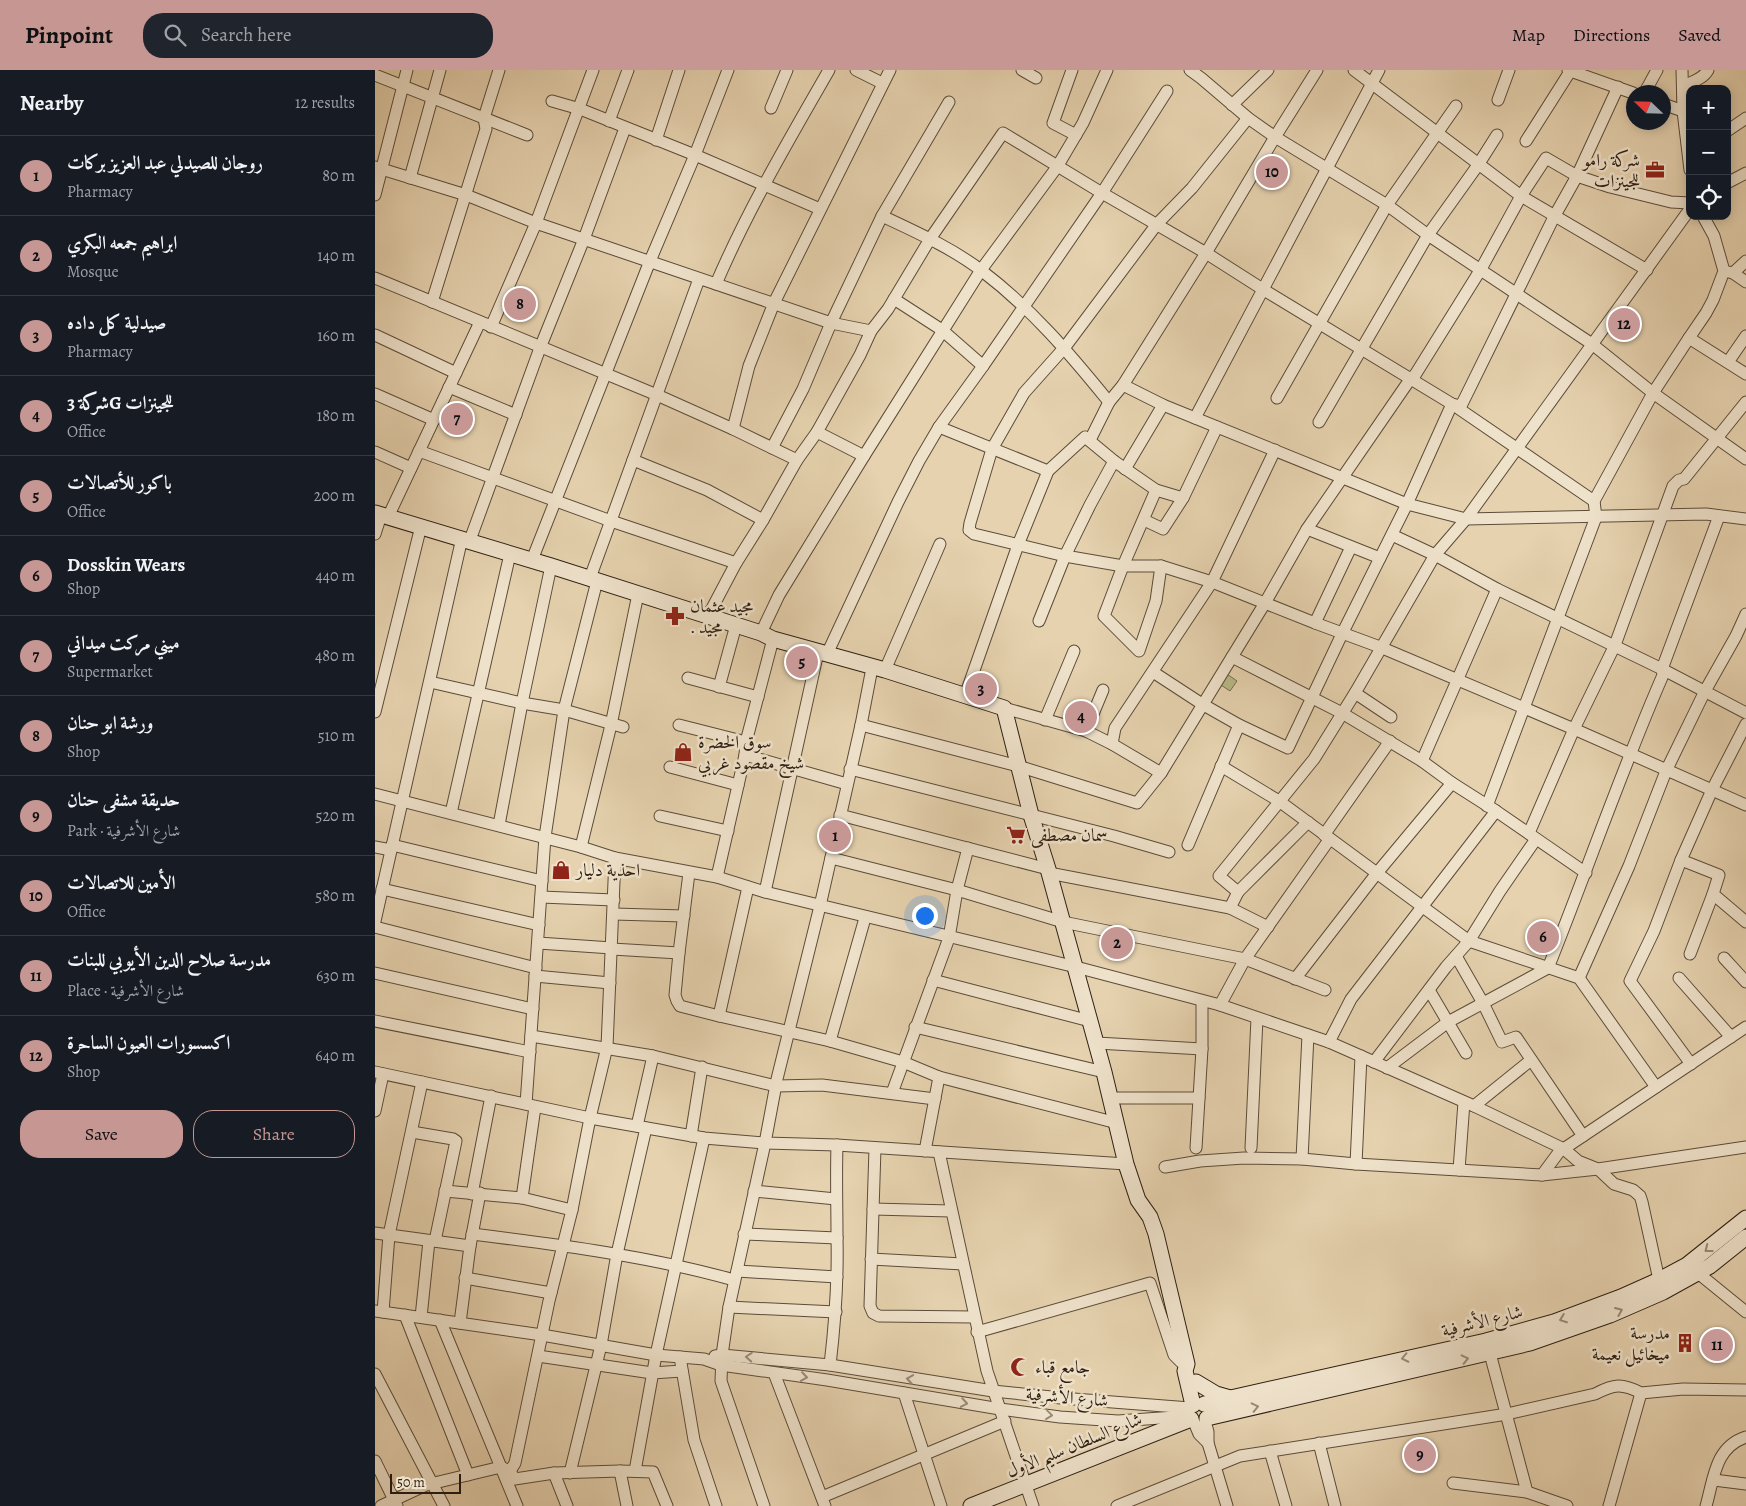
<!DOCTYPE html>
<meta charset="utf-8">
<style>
:root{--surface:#171b24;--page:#20242c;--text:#f1f3f6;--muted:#9ea1a6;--line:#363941;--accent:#c59692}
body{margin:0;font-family:Alegreya,Amiri,serif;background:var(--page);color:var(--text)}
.controls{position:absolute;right:15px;top:15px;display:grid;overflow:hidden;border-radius:10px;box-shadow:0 2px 12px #0003}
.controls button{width:45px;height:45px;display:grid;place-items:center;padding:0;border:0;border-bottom:1px solid var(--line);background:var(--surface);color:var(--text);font:25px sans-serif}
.compass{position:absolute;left:1251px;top:15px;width:45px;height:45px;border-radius:50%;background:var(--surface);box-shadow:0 2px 12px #0003;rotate:293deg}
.scale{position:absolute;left:15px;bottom:12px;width:71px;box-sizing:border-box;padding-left:5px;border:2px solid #2e1f12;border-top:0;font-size:14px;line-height:18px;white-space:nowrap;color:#2e1f12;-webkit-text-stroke:4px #efe2cb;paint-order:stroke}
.you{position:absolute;left:549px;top:845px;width:18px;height:18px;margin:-12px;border:4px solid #fff;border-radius:50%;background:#1a73e8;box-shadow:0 0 0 8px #1a73e833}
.badge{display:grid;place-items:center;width:32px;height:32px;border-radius:50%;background:var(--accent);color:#111;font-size:16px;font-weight:700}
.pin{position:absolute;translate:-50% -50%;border:2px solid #fff;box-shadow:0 1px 5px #0006}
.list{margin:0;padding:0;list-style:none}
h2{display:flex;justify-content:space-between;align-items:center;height:65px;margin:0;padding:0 20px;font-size:21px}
h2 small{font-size:16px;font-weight:400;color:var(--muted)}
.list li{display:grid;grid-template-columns:32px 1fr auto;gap:15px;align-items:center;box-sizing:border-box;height:80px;padding:0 20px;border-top:1px solid var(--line)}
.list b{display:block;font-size:19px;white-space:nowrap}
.list p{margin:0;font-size:16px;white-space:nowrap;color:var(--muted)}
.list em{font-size:16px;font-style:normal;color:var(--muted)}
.actions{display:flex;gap:10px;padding:15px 20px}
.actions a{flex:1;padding:11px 0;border:1px solid var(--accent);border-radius:20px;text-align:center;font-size:18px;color:var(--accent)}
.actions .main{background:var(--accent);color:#111}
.icon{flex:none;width:28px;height:28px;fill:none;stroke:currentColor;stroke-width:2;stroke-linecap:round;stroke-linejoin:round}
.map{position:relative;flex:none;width:1371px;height:1436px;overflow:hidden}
header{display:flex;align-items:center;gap:30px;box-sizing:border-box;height:70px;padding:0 25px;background:var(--accent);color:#111}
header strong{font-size:24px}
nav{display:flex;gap:28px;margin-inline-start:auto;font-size:18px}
.search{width:350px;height:45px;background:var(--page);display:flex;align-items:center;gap:12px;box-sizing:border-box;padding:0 18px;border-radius:20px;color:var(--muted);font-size:19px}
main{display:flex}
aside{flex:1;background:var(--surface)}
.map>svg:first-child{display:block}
</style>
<header>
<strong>Pinpoint</strong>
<div class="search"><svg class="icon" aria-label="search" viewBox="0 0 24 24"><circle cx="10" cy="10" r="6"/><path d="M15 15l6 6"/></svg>Search here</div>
<nav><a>Map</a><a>Directions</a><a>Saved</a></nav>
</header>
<main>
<aside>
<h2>Nearby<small>12 results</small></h2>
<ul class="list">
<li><span class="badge">1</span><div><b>روجان للصيدلي عبد العزيز بركات</b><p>Pharmacy</p></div><em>80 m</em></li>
<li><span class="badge">2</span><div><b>ابراهيم جمعه البكري</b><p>Mosque</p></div><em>140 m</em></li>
<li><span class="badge">3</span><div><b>صيدلية كل داده</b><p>Pharmacy</p></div><em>160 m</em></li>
<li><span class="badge">4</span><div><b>شركة 3G للجينزات</b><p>Office</p></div><em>180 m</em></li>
<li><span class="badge">5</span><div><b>باكور للأتصالات</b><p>Office</p></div><em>200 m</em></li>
<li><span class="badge">6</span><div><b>Dosskin Wears</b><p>Shop</p></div><em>440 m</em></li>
<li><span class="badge">7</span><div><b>ميني مركت ميداني</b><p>Supermarket</p></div><em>480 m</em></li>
<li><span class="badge">8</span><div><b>ورشة ابو حنان</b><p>Shop</p></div><em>510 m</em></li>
<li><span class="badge">9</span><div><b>حديقة مشفى حنان</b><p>Park · شارع الأشرفية</p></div><em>520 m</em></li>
<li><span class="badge">10</span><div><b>الأمين للاتصالات</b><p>Office</p></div><em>580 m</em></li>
<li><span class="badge">11</span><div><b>مدرسة صلاح الدين الأيوبي للبنات</b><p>Place · شارع الأشرفية</p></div><em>630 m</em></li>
<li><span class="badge">12</span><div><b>اكسسورات العيون الساحرة</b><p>Shop</p></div><em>640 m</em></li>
</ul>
<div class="actions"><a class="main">Save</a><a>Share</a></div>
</aside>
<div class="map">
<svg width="1371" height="1436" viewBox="0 0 1371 1436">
<rect width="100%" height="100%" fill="#e6d2af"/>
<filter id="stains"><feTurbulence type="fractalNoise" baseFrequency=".004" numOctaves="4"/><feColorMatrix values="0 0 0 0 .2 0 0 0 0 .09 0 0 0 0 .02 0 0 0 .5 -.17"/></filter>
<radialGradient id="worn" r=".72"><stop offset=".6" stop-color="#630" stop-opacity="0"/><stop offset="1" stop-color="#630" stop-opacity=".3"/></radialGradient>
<polygon fill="#b8bb88" stroke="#736d4d" points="852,604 862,611 855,621 846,615"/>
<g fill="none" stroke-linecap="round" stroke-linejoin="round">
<g stroke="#5c4c39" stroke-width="13">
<g id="street">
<polyline points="481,0 507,13"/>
<polyline points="647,0 661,8"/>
<polyline points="697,0 678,53 701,65"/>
<polyline points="815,0 826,8 873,48 900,67 1012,135 1053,165 1217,274 1278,323 1371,389"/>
<polyline points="979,0 1146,126 1272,200"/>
<polyline points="1193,0 1258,23"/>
<polyline points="1307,0 1308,41 1315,100"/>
<polyline points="0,5 152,65"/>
<path d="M1308,16c9,-4 20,-7 25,-16"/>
<polyline points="1270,22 1282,0"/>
<polyline points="1123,30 1134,0"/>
<polyline points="177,31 205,39 320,85 445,139"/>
<polyline points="1288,34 1308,41"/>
<polyline points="857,35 893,0"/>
<polyline points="396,38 412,0"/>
<polyline points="873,48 817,118 782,154 690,277 649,323 617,379 595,453 594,460 599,464 690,486 748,496 786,496 837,512 940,553 1005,577 1199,659 1371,735"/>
<polyline points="234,51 253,0"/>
<polyline points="1352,61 1371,48"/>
<polyline points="281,70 304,0"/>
<polyline points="1151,71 1196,0"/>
<polyline points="0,97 91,125 161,153 456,253 496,261 513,239 555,169 628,63 727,123 831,183 889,220 1077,334 1219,431 1221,447 1112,736"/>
<polyline points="35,108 65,0"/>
<polyline points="1352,113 1371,103"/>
<polyline points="0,125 32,0"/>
<path d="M507,146c34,16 70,32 100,55 50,38 88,83 127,131"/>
<polyline points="1328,146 1339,166 1349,201 1358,203 1371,212"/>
<polyline points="1358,203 1371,191"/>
<polyline points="0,208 282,325 358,359 422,390"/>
<path d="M341,214c32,-75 73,-144 113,-214"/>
<polyline points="519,229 567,260 608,296"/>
<polyline points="57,232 111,59 109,48 124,0"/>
<polyline points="116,257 161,153 218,0"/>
<polyline points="0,265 81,303"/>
<polyline points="1314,268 1371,304"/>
<polyline points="1353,292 1371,266"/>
<polyline points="748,315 788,335 1032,434 1091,449 1331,444 1371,449"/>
<polyline points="74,317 141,345"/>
<polyline points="0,324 59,350"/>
<polyline points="902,328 1012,135 1081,36"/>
<polyline points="820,348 1004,0"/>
<polyline points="944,352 1053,165 1103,95 1122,65"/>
<polyline points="564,357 673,401"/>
<polyline points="358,359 374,296 399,233 515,0"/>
<polyline points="442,362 489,386"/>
<polyline points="715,370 734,332 748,315 831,183 900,67 942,0"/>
<polyline points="397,378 428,319 456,253 507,146 574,32"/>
<polyline points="44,381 236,451 361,493"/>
<polyline points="0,382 36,398"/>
<polyline points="258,390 332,420 388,450"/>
<polyline points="750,399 788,335"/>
<polyline points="781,420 748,496 729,546 764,581 781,531 786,496"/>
<polyline points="1219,431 1278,323 1314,268 1331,243 1338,230 1349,201"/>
<polyline points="13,447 105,252"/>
<polyline points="769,450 788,459 808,428 842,357"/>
<polyline points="932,459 1005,488"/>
<polyline points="0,464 6,445"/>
<polyline points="1017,465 1060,485 1122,519 1287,599 1371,643"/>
<polyline points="95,470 165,278 209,169 250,58"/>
<polyline points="157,490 275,191 320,85 353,0"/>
<polyline points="215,508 324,209"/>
<polyline points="333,546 361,493 388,450 422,390 442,362 485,285 496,261"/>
<polyline points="664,551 690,486 715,435 739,391"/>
<polyline points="940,553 976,477"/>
<polyline points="386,563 404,525 489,386 606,200 682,97 708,53 732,0"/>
<polyline points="452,584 523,432 544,391 564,357 608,296 727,123 792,21"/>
<polyline points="857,587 967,643 1047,691 1077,713 1121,741 1211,803"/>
<polyline points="510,600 565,474"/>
<polyline points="778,602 827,634 864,655 913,678 967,564 1032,434 1077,334 1086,336 1179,147 1202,106 1243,17"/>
<polyline points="313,608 383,627"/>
<polyline points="55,612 147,633 189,640 248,657"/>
<polyline points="344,617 361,555"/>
<polyline points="980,623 1016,647"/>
<polyline points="590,626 643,475 673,401 710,367 739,391 781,420 808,428"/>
<polyline points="629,638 711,661 737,674 786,703"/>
<polyline points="0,642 46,456"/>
<polyline points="670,650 699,581"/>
<polyline points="304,655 371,672"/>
<polyline points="486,655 643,696 762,733 786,703 890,533 932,459 1036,308 1040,305 1106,199 1146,126 1171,88 1202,106 1235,117 1296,132 1315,133"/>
<polyline points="711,661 728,620"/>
<polyline points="737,674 740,658 837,512 900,380"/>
<polyline points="370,685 472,714"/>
<polyline points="1047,691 1122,519"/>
<polyline points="846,696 904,731 1094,871 1204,908 1281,1017"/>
<polyline points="295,697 363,715"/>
<polyline points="475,699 739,766 794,782"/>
<polyline points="0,724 206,777 240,788 342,807 390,822 701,897 845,935 870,889 954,770"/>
<polyline points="76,743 135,484"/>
<polyline points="465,745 673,799"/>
<polyline points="285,746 353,761"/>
<polyline points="124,755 147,633 176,496"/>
<polyline points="1154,763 1199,659 1240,575 1298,416 1304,410 1309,409 1371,332"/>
<polyline points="949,765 1015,671"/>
<polyline points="17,775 167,811"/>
<polyline points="813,775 864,655"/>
<polyline points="0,777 16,780"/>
<polyline points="206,777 236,655 263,524"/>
<polyline points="456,788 582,820 688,852 870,889 950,920"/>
<polyline points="1306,790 1344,805 1338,824 1371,852"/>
<polyline points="314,803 304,883 300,925 302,931 305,936 344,946 455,971 528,992 564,1007 742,1053"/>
<polyline points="674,803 855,838 893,857"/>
<polyline points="342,807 370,685 371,672 398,569"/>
<polyline points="7,819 164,855"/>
<polyline points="390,822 443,582"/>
<polyline points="863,822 933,752"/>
<polyline points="166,827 239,830"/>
<polyline points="855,838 863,822 844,806 939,689 980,623 1060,485 1091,449 1315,139"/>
<polyline points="239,844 309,846"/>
<polyline points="0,851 87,468"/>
<polyline points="0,857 161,898"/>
<polyline points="163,873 237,878"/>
<polyline points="237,879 304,883"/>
<polyline points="1315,884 1338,824"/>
<polyline points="1081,886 1108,933 1127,972 1141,967 1208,1066"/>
<polyline points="1349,888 1371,912"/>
<polyline points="0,903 158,939"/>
<polyline points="160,906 235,913"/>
<polyline points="1204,908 1254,796 1291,701 1330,621 1361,566 1371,544"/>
<polyline points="1304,908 1356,967"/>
<polyline points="920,909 1002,803 1077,713"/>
<polyline points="558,910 715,951"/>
<polyline points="1054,920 1091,983"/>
<polyline points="845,935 954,972 1099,1036 1189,1079 1203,1091 1223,1099 1239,1114 1258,1120 1265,1126 1267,1132 1284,1210"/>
<polyline points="344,946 373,817"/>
<polyline points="0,951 155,982"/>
<polyline points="540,957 729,1002"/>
<polyline points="156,966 278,986 401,1016 447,1015 560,1029"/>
<polyline points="455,971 490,848"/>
<polyline points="954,972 976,929 1121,741"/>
<polyline points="722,973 827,979"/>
<polyline points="999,992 1071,897 1094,871 1125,821 1161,769"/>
<polyline points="1316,994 1255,911 1279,861 1306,790 1337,720 1371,654"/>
<path d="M1012,998l61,-46 100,-54c39,-97 73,-197 115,-293l-1,-6 57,-153"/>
<polyline points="0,1002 215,1048 329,1068 390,1073 462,1075 751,1094"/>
<polyline points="517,1023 574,868 582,820 593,778"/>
<polyline points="735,1028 824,1028"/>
<polyline points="151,1034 170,767 189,640 222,511"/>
<polyline points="1099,1036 1156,990"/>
<polyline points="0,1041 8,1004"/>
<polyline points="262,1056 278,986"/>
<polyline points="37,1062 78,1069 81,1071 60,1171"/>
<polyline points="316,1066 327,997"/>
<polyline points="500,1078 495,1236 498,1243 504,1246 599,1247"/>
<polyline points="821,1078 827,979 827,931"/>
<polyline points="876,1078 882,948"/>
<polyline points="550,1081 564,1007"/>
<polyline points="564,1082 612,1301 658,1436"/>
<polyline points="927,1089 933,965"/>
<polyline points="981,1094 986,986"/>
<polyline points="790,1097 825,1091 869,1088 927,1089 981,1094 1167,1105 1223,1099 1371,1077"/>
<polyline points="1084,1100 1089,1032"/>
<polyline points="1167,1105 1184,1082 1371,957"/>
<polyline points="70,1121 147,1128 197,1140"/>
<polyline points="379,1121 461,1129"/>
<polyline points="97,1124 116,1026"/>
<polyline points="147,1128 160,1037"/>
<polyline points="498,1139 576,1141"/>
<polyline points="0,1163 95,1176"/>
<path d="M97,1164c88,11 177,22 262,46"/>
<polyline points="369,1164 462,1168"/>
<polyline points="496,1189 588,1194"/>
<polyline points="1318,1199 1371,1242"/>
<polyline points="362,1201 462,1207"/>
<polyline points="90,1208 176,1223"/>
<polyline points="354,1237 461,1242"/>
<polyline points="0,1241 167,1265 281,1285 329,1289 346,1295 452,1310 625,1339 685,1347 743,1351 814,1346"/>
<polyline points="8,1242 14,1165 47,1012"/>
<polyline points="30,1245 93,1405"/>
<polyline points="46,1247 54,1171"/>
<polyline points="65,1250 142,1436"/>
<polyline points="85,1253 95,1176 105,1123"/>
<polyline points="602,1262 775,1213 799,1285 806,1292 812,1294"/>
<polyline points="1113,1276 1152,1422 1192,1436"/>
<polyline points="163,1286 277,1303 307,1301"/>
<polyline points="340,1286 347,1285 455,1295 618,1321 686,1328 815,1338"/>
<polyline points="305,1287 319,1370 341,1436"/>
<path d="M455,1295c5,-42 8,-85 7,-127 0,-31 -1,-62 0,-93"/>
<polyline points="399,1303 450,1436"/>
<polyline points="0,1304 69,1436"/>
<polyline points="529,1323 566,1436"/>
<polyline points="830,1351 833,1362 833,1373 852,1436"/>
<polyline points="819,1352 824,1364 833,1373"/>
<polyline points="944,1373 960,1436"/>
<polyline points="895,1381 911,1436"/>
<polyline points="0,1391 22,1436"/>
<polyline points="245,1401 252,1436"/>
<polyline points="260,1401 281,1285 329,1068"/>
<polyline points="179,1403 192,1436"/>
<polyline points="195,1403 226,1275 242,1184 271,1058"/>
<polyline points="139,1408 135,1401 140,1393 174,1231 197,1140 215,1048 232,977 240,788"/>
<polyline points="133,1410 179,1403 245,1401 278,1402 292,1436"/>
<polyline points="1339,1410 1371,1414"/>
<polyline points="1078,1413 1152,1422"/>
<polyline points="447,1427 630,1351"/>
<polyline points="6,1436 51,1415 126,1397 132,1400"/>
<polyline points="389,1436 346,1311 347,1285 354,1237 390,1073 402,1009 445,836 486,655 497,598"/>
<path d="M742,1436l123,-50 267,-42 88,-20c19,-10 27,-11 46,-1"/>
<polyline points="1234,1436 1266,1323 1308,1319 1371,1320"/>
<path d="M1331,1436c8,-28 9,-59 40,-69"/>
</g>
</g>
<g stroke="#2e1f12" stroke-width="17">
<g id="secondary">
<polyline points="0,443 176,496 386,563 398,569 510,600 629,638 656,745 673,799 729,1002 751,1094 763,1130 775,1147 781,1164 812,1294 810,1301 818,1335"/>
<polyline points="821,1312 841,1324 855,1328"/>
<polyline points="829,1334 1111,1271 1179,1252 1246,1227 1284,1210 1312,1195 1371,1148"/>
<polyline points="832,1348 1155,1273 1235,1245 1288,1222 1335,1196 1371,1167"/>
<polyline points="596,1436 816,1349"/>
</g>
</g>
<use href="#street" stroke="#efe2cb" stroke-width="11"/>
<use href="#secondary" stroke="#efe2cb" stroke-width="15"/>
</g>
<defs><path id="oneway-chevron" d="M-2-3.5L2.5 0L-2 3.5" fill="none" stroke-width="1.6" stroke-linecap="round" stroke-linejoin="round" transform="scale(1.25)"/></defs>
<g stroke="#988a78">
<use href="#oneway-chevron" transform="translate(1333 1179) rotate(142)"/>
<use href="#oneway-chevron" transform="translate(1244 1241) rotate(-23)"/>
<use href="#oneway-chevron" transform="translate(1188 1249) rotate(159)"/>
<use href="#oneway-chevron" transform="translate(374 1287) rotate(-176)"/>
<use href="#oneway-chevron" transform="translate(1030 1288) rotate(168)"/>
<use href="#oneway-chevron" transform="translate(1090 1289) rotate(-13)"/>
<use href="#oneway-chevron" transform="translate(429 1307) rotate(8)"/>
<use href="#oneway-chevron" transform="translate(535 1309) rotate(-171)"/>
<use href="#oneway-chevron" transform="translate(589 1333) rotate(10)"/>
<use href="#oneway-chevron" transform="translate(880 1337) rotate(-13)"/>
<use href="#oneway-chevron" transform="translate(674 1345) rotate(7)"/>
</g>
<defs>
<g id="office-bare" transform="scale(1.5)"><path d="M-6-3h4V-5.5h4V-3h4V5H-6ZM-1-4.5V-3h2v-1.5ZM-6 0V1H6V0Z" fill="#8f2418" stroke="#efe2cb" stroke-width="2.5" paint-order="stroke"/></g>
<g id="pharmacy-bare" transform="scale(1.5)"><path d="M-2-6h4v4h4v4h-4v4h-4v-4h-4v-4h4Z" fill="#8f2418" stroke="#efe2cb" stroke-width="2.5" paint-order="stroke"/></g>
<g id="shop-bare" transform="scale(1.5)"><path d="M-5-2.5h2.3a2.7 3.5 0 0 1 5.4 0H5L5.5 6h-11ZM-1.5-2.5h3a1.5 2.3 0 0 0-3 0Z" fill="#8f2418" stroke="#efe2cb" stroke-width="2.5" paint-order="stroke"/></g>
<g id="supermarket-bare" transform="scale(1.5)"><path d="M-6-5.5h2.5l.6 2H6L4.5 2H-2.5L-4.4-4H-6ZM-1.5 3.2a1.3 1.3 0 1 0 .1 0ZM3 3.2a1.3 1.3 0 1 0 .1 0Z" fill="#8f2418" stroke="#efe2cb" stroke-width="2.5" paint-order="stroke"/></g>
<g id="building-bare" transform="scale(1.5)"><path d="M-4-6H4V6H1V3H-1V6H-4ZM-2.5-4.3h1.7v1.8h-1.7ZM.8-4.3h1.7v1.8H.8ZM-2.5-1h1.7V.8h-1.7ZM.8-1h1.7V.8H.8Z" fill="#8f2418" stroke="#efe2cb" stroke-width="2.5" paint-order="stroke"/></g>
<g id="mosque-bare" transform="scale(1.5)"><path d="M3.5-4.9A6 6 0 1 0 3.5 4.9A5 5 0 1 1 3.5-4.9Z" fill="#8f2418" stroke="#efe2cb" stroke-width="2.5" paint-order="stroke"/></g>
</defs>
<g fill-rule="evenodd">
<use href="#office-bare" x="1280" y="100"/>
<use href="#pharmacy-bare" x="300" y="546"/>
<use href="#shop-bare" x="308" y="682"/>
<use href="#supermarket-bare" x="641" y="765"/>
<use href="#shop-bare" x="186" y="800"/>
<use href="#building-bare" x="1310" y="1273"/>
<use href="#mosque-bare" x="645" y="1297"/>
</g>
<g text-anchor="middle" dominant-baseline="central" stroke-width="5" stroke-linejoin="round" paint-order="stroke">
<g font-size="18" fill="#2e1f12" stroke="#efe2cb" text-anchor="start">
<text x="1265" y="90" text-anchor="end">شركة رامو<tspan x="1265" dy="21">للجينزات</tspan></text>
<text x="315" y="536">مجيد عثمان<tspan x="315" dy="21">. مجيد</tspan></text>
<text x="323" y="672">سوق الخضرة<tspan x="323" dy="21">شيخ مقصود غربي</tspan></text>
<text x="656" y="765">سمان مصطفى</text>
<text x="201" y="800">احذية دليار</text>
<text x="1295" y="1263" text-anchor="end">مدرسة<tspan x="1295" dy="21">ميخائيل نعيمة</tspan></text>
<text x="660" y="1297">جامع قباء</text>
</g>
<g font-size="18" fill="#2e1f12" stroke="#efe2cb">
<text transform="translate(1107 1251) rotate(-14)">شارع الأشرفية</text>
<text transform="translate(692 1327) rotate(5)">شارع الأشرفية</text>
<text transform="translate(699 1375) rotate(-22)">شارع السلطان سليم الأول</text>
</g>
</g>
<rect width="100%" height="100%" filter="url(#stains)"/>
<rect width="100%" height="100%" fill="url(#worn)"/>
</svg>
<div class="controls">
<button>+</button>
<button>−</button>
<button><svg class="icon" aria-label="locate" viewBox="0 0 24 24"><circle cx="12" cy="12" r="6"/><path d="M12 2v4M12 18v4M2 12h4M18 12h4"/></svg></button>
</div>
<svg class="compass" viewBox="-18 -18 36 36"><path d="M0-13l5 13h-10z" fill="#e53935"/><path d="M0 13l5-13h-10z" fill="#9ea1a6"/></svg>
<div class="scale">50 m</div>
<div class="you"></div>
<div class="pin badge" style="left:460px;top:766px">1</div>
<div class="pin badge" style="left:742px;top:873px">2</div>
<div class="pin badge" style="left:606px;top:619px">3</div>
<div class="pin badge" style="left:706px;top:647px">4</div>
<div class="pin badge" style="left:427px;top:592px">5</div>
<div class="pin badge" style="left:1168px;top:867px">6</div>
<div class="pin badge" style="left:82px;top:349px">7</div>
<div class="pin badge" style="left:145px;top:234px">8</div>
<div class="pin badge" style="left:1045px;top:1385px">9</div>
<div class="pin badge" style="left:897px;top:102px">10</div>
<div class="pin badge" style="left:1342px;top:1275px">11</div>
<div class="pin badge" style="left:1249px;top:254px">12</div>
</div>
</main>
